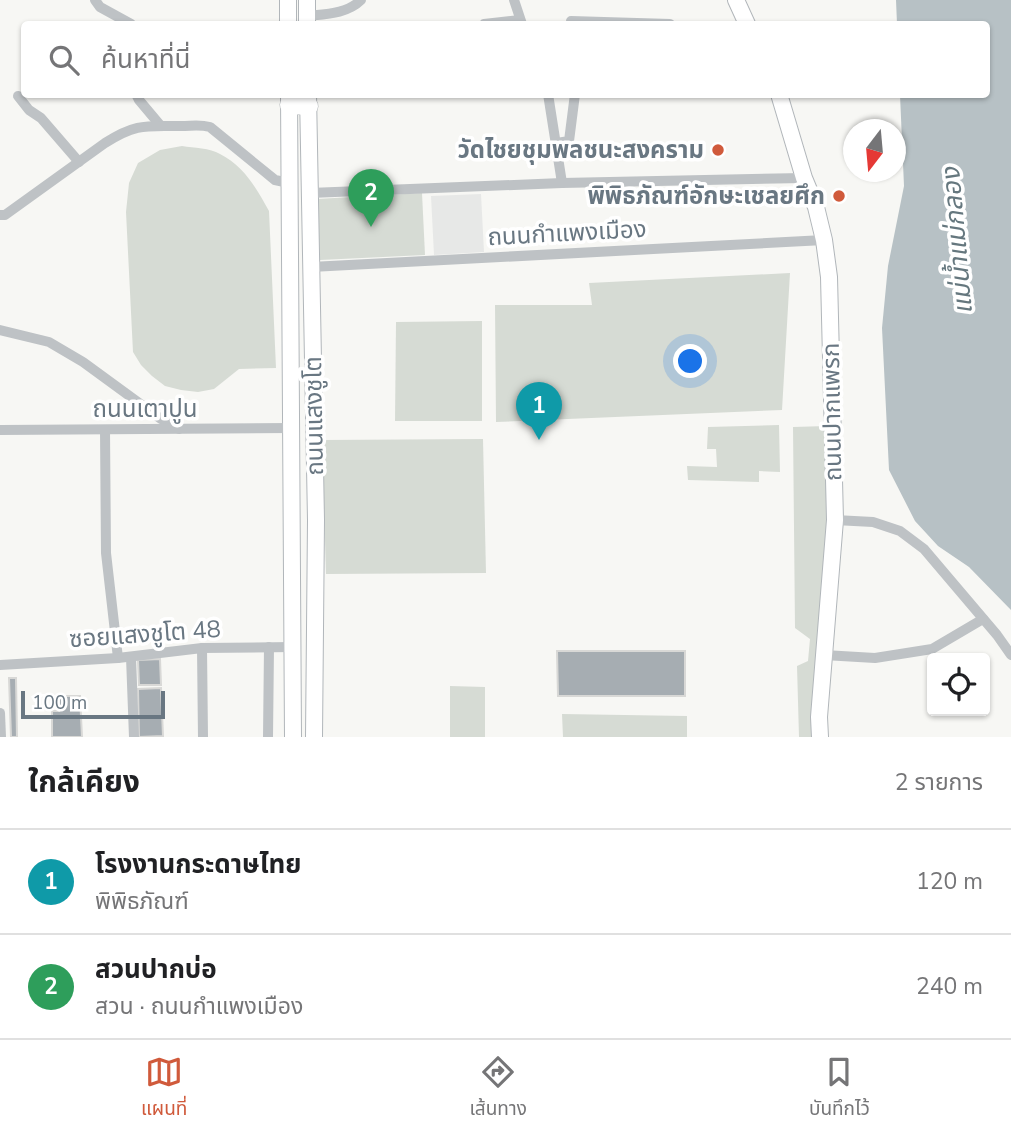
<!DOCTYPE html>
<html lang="th">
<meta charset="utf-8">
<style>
:root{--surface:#fff;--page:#f6f6f6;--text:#202124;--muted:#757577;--line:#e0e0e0;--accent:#d05a3b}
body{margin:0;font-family:"Nunito Sans","Noto Sans Thai",sans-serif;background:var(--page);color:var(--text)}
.controls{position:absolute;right:21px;bottom:21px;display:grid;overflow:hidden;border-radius:7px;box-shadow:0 2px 5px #0004}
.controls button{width:63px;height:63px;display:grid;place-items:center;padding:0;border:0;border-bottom:2px solid var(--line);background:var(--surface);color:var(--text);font:35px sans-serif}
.compass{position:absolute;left:843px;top:119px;width:63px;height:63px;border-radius:50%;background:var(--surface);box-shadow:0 2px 5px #0004;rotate:196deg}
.scale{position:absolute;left:21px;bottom:18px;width:144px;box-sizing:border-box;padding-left:7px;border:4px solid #697782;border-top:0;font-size:19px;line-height:24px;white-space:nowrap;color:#697782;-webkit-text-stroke:5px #fff;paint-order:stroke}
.you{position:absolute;left:691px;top:362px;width:24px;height:24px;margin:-18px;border:5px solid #fff;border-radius:50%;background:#1a73e8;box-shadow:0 0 0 10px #1a73e833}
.badge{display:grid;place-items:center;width:46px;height:46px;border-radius:50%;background:var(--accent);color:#fff;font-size:23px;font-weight:700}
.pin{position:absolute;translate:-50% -58px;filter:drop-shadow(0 2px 4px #0008)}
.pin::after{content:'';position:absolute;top:37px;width:24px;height:21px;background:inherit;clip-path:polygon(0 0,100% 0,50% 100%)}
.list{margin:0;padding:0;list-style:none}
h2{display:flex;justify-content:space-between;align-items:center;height:91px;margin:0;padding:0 28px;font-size:30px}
h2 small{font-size:23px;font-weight:400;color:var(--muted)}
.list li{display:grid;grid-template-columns:46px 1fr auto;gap:21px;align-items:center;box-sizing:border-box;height:105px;padding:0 28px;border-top:2px solid var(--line)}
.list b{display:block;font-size:26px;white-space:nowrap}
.list p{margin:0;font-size:23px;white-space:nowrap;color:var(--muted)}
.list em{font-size:23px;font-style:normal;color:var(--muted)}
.icon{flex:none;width:38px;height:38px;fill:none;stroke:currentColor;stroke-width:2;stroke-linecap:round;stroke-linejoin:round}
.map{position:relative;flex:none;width:1011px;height:737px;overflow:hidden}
.search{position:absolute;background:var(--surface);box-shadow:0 2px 5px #0004;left:21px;right:21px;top:21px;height:77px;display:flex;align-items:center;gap:18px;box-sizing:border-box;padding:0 24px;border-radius:7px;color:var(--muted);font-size:26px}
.sheet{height:301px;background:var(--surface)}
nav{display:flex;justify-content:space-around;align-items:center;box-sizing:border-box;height:98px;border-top:2px solid var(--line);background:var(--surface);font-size:19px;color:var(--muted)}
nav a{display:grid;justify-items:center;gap:4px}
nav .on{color:var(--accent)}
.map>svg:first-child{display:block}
</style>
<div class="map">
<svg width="1011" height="737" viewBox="0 0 1011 737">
<rect width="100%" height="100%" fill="#f7f7f4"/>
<polygon fill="#e7e8e7" points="481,194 484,252 434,255 431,196"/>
<g fill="#d6dbd4">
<path d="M182,146c12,2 28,2 38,8 24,12 37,35 49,57l7,157 -37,1 -25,20 -16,3 -17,-2 -16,-4 -13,-10 -11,-11 -8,-13 -7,-140 3,-29 9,-20 22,-13z"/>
<polygon points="422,193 425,255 320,260 317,199"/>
<polygon points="790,273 782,410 496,422 495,305 592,305 589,283"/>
<polygon points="482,321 482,421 395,421 396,322"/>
<polygon points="779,425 780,472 759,471 759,482 688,480 687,466 717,467 716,449 707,449 708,427"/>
<polygon points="827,426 828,522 816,737 799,737 797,666 808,661 810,639 795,628 793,427"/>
<polygon points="483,439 486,573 326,574 322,440"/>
<polygon points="450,686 485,687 485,737 450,737"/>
<polygon points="562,714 687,716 687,737 563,737"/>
</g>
<polygon fill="#b7c1c5" points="896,0 1011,0 1011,610 969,567 938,546 915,521 889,470 882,328 888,266 904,186 900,95 986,94 986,24 897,24"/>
<g fill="#a6adb2" stroke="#d8d8d6" stroke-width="2">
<polygon points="557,651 685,651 685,696 558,696"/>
<polygon points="160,659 161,685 139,685 138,660"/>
<polygon points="9,678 16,678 17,737 11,737"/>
<polygon points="161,688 163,736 139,737 138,689"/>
<polygon points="59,696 80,696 82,737 52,737 52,711 59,711"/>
</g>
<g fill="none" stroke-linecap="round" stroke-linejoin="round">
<g stroke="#b1b6ba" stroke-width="18">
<g id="secondary">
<polyline points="288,0 288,24"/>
<polyline points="307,0 307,24"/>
<polyline points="736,0 747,24"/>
<polyline points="289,94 293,737"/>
<polyline points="308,94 316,520 314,737"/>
<polyline points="779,94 804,178 816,207 824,240 829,277 835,520 819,717 820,737"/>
</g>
</g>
<g stroke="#b2b6b9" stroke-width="19">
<polyline id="primary" points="289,105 309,106"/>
</g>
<g stroke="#bec2c5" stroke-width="10">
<polyline points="95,0 100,7 131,24"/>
<polyline points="514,0 522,24"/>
<path d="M307,16c18,-2 40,-2 54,-16"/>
<polyline points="484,24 520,20"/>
<polyline points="571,24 571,21 670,24"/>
<polyline points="136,94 139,100 160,125"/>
<polyline points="548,94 562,183"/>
<polyline points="18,96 29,110 41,118 79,162"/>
<polyline points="557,143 569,141 575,94"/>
<polyline points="310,193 562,183 804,178"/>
<path d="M0,215h5l100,-72c31,-20 41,-17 76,-17 11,0 18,-2 29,1l65,53 14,3"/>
<polyline points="311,267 824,240"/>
<polyline points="0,330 49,342 83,362 161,419 179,429"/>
<polyline points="0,430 291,428"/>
<polyline points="105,430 106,553 118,658"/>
<polyline points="835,520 873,522 900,531 924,549 997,635 1011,655"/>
<polyline points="202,648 203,737"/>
<polyline points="824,655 875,658 932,649 983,619"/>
<polyline points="131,657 134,737"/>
<polyline points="0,665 118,658 202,648 293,647"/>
<polyline points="0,713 1,737"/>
<polyline points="268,737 269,647"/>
</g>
<use href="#secondary" stroke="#fff" stroke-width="16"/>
<use href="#primary" stroke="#fff" stroke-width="18"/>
</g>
<g fill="#d05a3b" stroke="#fff" stroke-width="2.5">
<circle cx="718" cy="150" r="7"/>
<circle cx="839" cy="196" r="7"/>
</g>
<g text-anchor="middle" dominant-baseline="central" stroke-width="7" stroke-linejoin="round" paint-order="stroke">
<g font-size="24" font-weight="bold" fill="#697782" stroke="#fff" text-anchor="end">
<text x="704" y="150">วัดไชยชุมพลชนะสงคราม</text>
<text x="825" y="196">พิพิธภัณฑ์อักษะเชลยศึก</text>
</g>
<g font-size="24" fill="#697782" stroke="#fff">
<text transform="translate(567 233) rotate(-3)">ถนนกำแพงเมือง</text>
<text x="145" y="409">ถนนเตาปูน</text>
<text transform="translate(832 412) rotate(-91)">ถนนปากแพรก</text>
<text transform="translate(314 416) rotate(-91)">ถนนแสงชูโต</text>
<text transform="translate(145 634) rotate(-4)">ซอยแสงชูโต 48</text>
</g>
<g font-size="26" font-style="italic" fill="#65777e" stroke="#fff">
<text transform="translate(957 241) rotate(-95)">แม่น้ำแม่กลอง</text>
</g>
</g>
</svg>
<div class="controls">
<button><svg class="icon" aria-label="locate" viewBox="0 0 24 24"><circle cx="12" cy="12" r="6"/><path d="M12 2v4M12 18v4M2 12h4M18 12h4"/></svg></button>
</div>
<svg class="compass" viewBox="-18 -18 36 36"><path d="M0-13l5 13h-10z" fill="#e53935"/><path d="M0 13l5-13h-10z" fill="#757577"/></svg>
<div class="scale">100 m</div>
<div class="you"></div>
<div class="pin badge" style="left:539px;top:440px;background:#0f9aa8">1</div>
<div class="pin badge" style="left:371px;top:227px;background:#2e9e5b">2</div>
<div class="search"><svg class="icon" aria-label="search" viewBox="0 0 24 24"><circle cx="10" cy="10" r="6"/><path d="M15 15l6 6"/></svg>ค้นหาที่นี่</div>
</div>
<section class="sheet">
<h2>ใกล้เคียง<small>2 รายการ</small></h2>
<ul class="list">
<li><span class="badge" style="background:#0f9aa8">1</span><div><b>โรงงานกระดาษไทย</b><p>พิพิธภัณฑ์</p></div><em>120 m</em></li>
<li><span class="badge" style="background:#2e9e5b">2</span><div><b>สวนปากบ่อ</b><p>สวน · ถนนกำแพงเมือง</p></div><em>240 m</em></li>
</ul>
</section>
<nav>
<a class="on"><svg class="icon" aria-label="map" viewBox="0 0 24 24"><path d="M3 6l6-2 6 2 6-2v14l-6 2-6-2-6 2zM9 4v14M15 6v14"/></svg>แผนที่</a>
<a><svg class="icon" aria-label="directions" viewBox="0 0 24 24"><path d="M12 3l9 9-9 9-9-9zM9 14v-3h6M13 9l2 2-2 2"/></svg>เส้นทาง</a>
<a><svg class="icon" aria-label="saved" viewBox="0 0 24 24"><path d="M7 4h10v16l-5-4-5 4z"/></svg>บันทึกไว้</a>
</nav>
